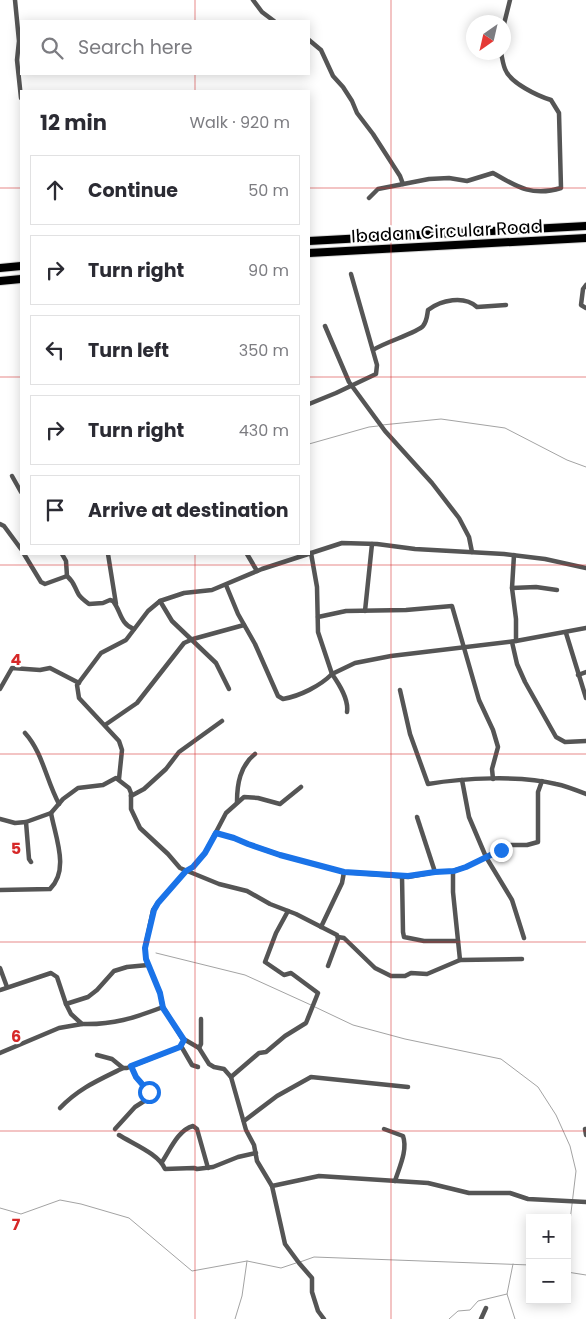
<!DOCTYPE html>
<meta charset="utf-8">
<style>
:root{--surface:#fff;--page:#f7f7f7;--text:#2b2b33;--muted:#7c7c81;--line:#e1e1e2}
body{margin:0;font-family:Poppins,sans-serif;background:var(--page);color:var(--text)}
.controls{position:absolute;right:15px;bottom:15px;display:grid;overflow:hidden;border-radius:0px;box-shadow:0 2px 12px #0003}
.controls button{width:45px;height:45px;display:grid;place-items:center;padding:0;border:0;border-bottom:1px solid var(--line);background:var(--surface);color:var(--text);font:25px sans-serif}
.compass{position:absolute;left:466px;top:15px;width:45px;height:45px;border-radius:50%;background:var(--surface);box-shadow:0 2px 12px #0003;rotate:214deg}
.stop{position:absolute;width:15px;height:15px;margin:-11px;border:4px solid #1a73e8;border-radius:50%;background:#fff}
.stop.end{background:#1a73e8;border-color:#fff;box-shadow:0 1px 5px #0008}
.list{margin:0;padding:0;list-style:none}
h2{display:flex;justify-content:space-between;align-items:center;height:65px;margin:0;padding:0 20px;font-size:21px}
h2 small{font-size:16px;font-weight:400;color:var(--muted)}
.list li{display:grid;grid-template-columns:32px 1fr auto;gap:15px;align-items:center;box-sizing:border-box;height:70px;margin:0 10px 10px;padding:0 10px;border:1px solid var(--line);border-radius:0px}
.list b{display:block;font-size:19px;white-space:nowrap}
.list em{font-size:16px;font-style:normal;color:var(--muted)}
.icon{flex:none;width:28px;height:28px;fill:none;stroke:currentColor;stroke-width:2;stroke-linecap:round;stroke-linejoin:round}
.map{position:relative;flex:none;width:586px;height:1319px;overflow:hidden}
.search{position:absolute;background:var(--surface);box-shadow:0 2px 12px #0003;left:20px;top:20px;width:290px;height:55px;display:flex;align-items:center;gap:12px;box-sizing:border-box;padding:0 18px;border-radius:0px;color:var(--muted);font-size:19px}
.panel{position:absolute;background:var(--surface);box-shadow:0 2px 12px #0003;left:20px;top:90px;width:290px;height:465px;border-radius:0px}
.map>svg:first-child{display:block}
</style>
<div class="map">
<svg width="586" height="1319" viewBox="0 0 586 1319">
<rect width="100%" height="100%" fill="#fff"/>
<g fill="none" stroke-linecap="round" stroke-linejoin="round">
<g stroke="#a3a3a3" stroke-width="1">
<polyline points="382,425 441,419 505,428 567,460 586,467"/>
<polyline points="309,444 369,427 378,426"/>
<polyline points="156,953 245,975 311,1005"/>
<polyline points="315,1007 353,1025 405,1039 501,1059 538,1087 556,1115 570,1146 576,1171 567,1246"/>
<polyline points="0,1208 21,1214 60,1200 81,1204 129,1218 192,1271 247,1261 281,1268 296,1263"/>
<polyline points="300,1262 314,1257 530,1265"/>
<polyline points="513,1264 507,1294 515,1319"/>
<polyline points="567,1272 586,1275"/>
<polyline points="235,1319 242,1296 247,1261"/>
<polyline points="449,1319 458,1311 470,1310 478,1301 507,1294"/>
</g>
<g stroke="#dbdbdb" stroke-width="10">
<g id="trunk">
<polyline points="309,241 586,226"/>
<polyline points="309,253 586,238"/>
<polyline points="0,268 21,266"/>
<polyline points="0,281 21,279"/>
</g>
</g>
<g stroke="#555" stroke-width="4.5">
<polyline points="15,0 19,41 17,60 21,98"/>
<polyline points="253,0 262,12 274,21"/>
<polyline points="504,24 510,0"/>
<polyline points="309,40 321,50 333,76 343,87 352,101 357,113 373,134 400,176 403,184"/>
<path d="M369,198l9,-9 51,-10 20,-1 18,3 26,-8c24,14 40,24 68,15l-2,-75 -8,-13c-13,-4 -41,-17 -46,-31 -2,-5 -3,-11 -4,-17"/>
<polyline points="586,285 583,289 581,305 586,308"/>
<polyline points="325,326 349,382 385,431 432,483 459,518 469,537 472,552"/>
<path d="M373,350c12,-8 44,-17 50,-24 4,-5 4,-10 5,-16 13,-10 36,-15 49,-3l29,-2"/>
<polyline points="309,404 336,393 376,374 377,365 351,274"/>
<polyline points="12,476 21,492"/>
<polyline points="0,524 4,526 21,549"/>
<polyline points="311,553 317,587 318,632 332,674 355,663 391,656 516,641 586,628"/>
<path d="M24,554l17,28 4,2 22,-8c8,7 7,11 12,19 2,3 6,6 10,9l14,-1 7,-3 3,1c8,10 7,23 21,28"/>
<polyline points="62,554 66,561 67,576"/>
<polyline points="108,554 116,604"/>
<polyline points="247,554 257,571"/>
<polyline points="514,555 512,588 516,619 516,641"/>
<path d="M226,585l12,29 17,30 23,52 5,3c17,-3 37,-13 49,-25 7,10 17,25 15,38"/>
<polyline points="512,588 536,587 557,590"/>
<polyline points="160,601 172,621 216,663 229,689"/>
<polyline points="365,611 372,544"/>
<polyline points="318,617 346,611 406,610 452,606 479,700 493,730 498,747 492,769 493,779"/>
<polyline points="566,633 586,698"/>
<polyline points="512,642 517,664 525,682 556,737 565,742 586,741"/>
<polyline points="578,675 586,672"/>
<polyline points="0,689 12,668 40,670 50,668 79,683"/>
<path d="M400,690l10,44 18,50c35,-6 93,-9 128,0 10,2 20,6 30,10"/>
<polyline points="105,725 137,703 184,643 193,639 244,625"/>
<path d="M25,733c18,20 21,47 34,71"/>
<polyline points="119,779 122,750 119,741 79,698 77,685 101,653 126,640 148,611 160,601 184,593 212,590 262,569 342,543 377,544 415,549 504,554 545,559 586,568"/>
<polyline points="462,780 469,817 486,857 512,900 524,938"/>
<polyline points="301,787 280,804 258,798 244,797 226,813 205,853 193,867 186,871 158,903 153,910 145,948 146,959 160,993 163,1007 182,1038 199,1048 209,1064 214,1067 224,1069 231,1077 246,1130 254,1145 257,1161 272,1186 285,1244 299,1263 312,1278 312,1292 318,1311 324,1319"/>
<polyline points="131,796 144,789 166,769 179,752 222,721"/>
<path d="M237,802c0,-18 3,-36 18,-48"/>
<polyline points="417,817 435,872"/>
<polyline points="0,819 15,823 26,822"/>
<polyline points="216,833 234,838 248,844 280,855 344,872 408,877 435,872 453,871 466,867 511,845 527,845 538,842 538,792 542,781"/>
<polyline points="31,862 29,859 26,822 51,813 63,799 78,788 103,785 116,778 129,788 131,793 131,809 140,828 168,854 180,868 219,884 247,891 270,904 296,914 337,935 338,939 328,966"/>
<polyline points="453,871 453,892 460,960"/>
<polyline points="402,876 403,932 404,937 424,941 458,941"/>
<path d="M0,890l50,-1c20,-19 5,-53 1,-76"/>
<polyline points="321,927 342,883 344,872"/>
<polyline points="338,937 344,938 375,968 391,976 405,976 411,973 427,974 460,960 522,959"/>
<polyline points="0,968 7,987"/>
<polyline points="0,990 51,973 57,977 66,1004"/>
<path d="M82,1024c31,1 52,-6 81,-17"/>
<polyline points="181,1046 192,1065 198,1067"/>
<polyline points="199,1048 201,1044 201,1019"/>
<polyline points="0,1053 59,1028 82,1024 71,1014 66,1004 88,997 97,990 114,971 127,967 148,965"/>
<polyline points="97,1055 112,1059 123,1068 127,1068 180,1047 184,1040"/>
<polyline points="231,1077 259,1053 266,1052 285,1036 306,1023 318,993 291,973 284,975 265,962 276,933 288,911"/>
<path d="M60,1108c19,-20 39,-28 63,-40"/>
<polyline points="244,1121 277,1096 311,1077 408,1087"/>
<polyline points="115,1129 135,1107 149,1098 149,1092 136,1077 131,1066"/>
<path d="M384,1129l19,7c5,14 -4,32 -8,45"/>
<polyline points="585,1129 586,1135"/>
<path d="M119,1135c14,9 40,19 46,34l29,-1 3,1 16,-2 25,-10 18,-4"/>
<path d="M162,1162c8,-12 16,-32 31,-36l4,3 11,39"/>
<polyline points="272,1186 319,1176 428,1183 469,1193 510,1193 528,1199 586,1202"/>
<polyline points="481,1319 486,1308"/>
</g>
<use href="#trunk" stroke="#000" stroke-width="8"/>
</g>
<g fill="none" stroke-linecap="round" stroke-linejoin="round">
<polyline stroke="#1a73e8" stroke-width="6" points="149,1092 136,1077 131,1066 180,1047 184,1040 163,1008 160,993 146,959 145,948 154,910 158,903 186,871 193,867 205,853 216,833 234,838 248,844 280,855 344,872 408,876 435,872 454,871 466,867 501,850"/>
</g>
<path fill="none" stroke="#d62828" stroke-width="1" stroke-opacity="0.55" d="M195,0v21M391,0v1319M195,74v17M0,188h21M309,188h277M0,377h21M309,377h277M195,554v765M0,565h586M0,754h586M0,942h586M0,1131h586"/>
<g text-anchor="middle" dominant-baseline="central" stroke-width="4.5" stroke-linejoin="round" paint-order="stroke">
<g font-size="18" fill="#000" stroke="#fff">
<text transform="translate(447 231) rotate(-3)">Ibadan Circular Road</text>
</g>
</g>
<g font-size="16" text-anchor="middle" font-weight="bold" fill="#d62828" stroke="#fff" stroke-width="4.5" stroke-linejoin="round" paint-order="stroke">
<text x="16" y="665">4</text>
<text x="16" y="854">5</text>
<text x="16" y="1042">6</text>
<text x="16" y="1230">7</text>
</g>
</svg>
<div class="controls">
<button>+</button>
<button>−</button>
</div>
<svg class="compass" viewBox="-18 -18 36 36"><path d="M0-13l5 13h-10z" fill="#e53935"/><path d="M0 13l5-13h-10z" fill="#7c7c81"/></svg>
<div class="stop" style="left:149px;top:1092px"></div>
<div class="stop end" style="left:501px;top:850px"></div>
<div class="search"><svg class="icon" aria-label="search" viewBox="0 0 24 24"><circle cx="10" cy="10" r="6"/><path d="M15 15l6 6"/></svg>Search here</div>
<section class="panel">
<h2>12 min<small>Walk · 920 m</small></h2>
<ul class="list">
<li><svg class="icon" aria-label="ahead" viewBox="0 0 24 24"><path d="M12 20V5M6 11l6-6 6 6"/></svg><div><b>Continue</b></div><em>50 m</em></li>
<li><svg class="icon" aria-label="right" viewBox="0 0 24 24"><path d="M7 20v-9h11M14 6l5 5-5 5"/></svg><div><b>Turn right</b></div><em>90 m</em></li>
<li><svg class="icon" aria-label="left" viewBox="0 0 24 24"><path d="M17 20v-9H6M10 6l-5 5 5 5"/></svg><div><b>Turn left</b></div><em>350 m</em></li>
<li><svg class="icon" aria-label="right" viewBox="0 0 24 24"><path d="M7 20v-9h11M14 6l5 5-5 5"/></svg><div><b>Turn right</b></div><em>430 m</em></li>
<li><svg class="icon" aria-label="arrive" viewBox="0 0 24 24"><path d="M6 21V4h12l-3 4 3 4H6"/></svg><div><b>Arrive at destination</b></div></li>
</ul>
</section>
</div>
